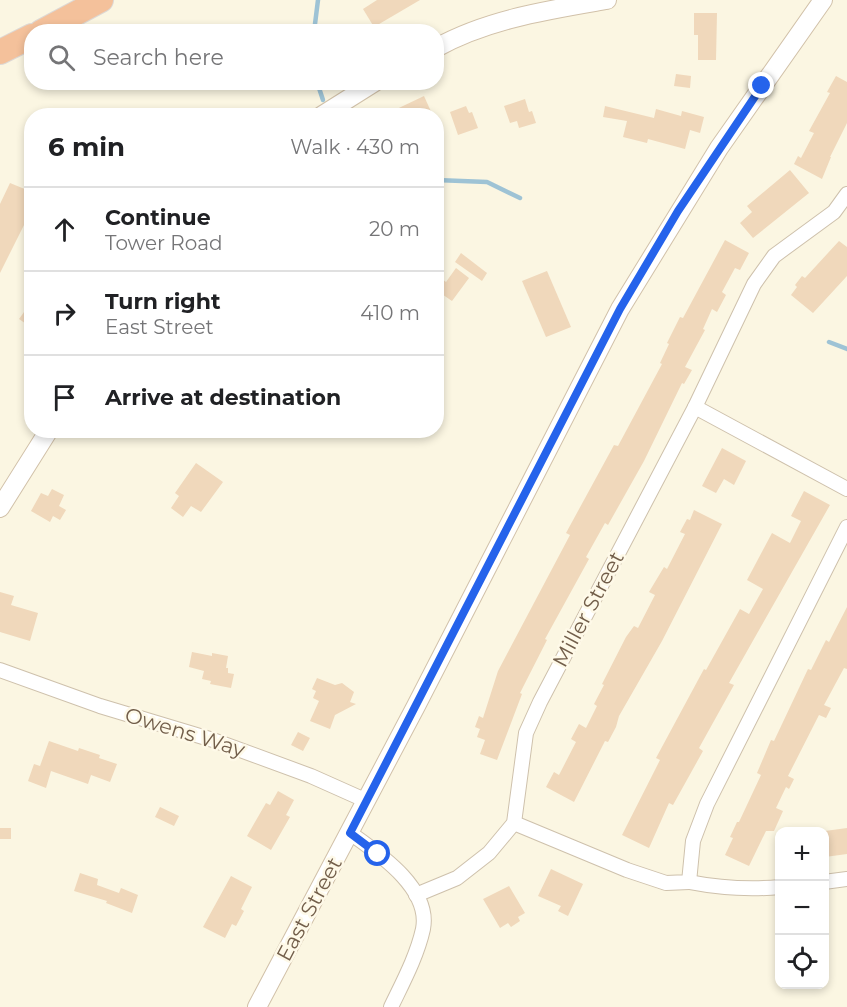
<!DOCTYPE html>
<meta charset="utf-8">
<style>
:root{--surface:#fff;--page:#f2f2f2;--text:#202124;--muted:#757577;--line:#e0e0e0}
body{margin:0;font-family:Montserrat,sans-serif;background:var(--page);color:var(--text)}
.controls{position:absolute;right:18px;bottom:18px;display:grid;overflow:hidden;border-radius:12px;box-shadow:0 3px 9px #0003}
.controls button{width:54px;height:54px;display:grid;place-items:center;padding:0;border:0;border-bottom:2px solid var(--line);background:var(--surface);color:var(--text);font:30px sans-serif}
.stop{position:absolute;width:18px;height:18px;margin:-14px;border:4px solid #2563eb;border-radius:50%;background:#fff}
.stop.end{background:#2563eb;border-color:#fff;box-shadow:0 2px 6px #0008}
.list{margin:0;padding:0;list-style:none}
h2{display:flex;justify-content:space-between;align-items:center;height:78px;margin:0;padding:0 24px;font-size:26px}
h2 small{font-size:20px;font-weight:400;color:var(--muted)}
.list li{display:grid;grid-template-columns:39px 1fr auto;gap:18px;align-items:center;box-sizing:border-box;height:84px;padding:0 24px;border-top:2px solid var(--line)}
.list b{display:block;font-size:22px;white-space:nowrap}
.list p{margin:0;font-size:20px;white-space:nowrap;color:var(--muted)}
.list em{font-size:20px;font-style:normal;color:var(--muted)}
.icon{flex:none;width:33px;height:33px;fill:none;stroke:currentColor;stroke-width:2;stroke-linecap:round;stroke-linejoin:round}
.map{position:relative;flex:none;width:847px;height:1007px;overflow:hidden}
.search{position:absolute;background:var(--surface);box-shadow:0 3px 9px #0003;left:24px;top:24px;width:420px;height:66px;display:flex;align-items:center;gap:15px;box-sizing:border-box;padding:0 21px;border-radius:24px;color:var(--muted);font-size:22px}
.panel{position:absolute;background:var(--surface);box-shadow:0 3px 9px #0003;left:24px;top:108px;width:420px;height:330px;border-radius:24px}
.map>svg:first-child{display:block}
</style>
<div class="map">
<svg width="847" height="1007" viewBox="0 0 847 1007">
<rect width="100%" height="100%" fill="#fbf6e2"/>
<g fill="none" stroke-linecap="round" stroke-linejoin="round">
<g stroke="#9ec3d5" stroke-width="4.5">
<polyline points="314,32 318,0"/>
<polyline points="317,82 323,100"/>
<polyline points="436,180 487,182 520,198"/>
<polyline points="829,342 847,349"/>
</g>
</g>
<g fill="#f0d8bb">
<polygon points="377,0 420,0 374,27 363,9"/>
<polygon points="694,13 717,13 716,60 698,60 698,35 694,35"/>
<polygon points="676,74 691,76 690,88 674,86"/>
<polygon points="836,76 847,82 847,123 830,157 831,157 822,179 794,164 798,156 801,158 814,133 809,131 830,93 827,92"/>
<polygon points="424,96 433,116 382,116"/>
<polygon points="525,99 529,112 532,111 536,123 519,128 517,121 510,123 504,106"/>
<polygon points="466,106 469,113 472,112 478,128 458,135 450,112"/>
<polygon points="605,106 654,118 656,109 681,116 682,111 704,117 700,133 690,130 685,149 648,139 647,143 623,137 627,121 603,117"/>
<polygon points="790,170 809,193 753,238 740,223 752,212 747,206"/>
<polygon points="10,183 32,192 32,223 26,221 0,273 0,204"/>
<polygon points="725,240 749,253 740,270 735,268 722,292 726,295 717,312 712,309 703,329 705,330 685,367 692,370 684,384 682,383 644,461 608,525 605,523 586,557 589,559 545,639 547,640 520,693 522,694 497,760 480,754 485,740 477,737 480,729 475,727 479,716 483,718 498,671 570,535 566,533 614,445 618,446 662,364 660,363 669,344 667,343 680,317 683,318"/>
<polygon points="839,241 847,247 847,276 813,313 791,295 797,287 795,285 802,276 805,278"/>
<polygon points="461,253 487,273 482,281 455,262"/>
<polygon points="456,268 469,278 452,301 436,290 436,286 442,279 446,282"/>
<polygon points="547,271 571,327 546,337 522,281"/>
<polygon points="32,301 32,328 19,319"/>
<polygon points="722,448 746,461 734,485 724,479 716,493 702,486"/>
<polygon points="196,463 223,482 201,512 191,506 183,517 171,508 179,496 175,493"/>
<polygon points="52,489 64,495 59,506 66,510 60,520 53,516 50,522 31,511 41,493 48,496"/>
<polygon points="804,491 830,505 729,683 734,685 699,748 703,751 673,805 669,803 649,848 622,835 660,760 656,758 704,669 706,670 740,609 749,614 763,589 747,580 772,533 790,543 801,521 791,516"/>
<polygon points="694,510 722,524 662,641 619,716 616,727 608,742 605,741 574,802 546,787 554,772 559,775 576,742 571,739 579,724 586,728 597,706 594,704 604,685 602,684 626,637 634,626 638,628 655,595 649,592 664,567 667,569 685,534 680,532 687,519 690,520"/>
<polygon points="0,592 14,596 11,605 38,613 30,641 0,632"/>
<polygon points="847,607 847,669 844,668 824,705 831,708 826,718 819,715 788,776 794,779 789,789 786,787 776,808 783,811 774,831 766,831 749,866 725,855 733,838 730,837 737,822 739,822 761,775 757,773 771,740 774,741 808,669 811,670 826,640 829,642"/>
<polygon points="192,652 212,656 212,653 228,656 226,668 228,668 228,673 234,674 231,688 210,684 211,681 202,679 204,671 189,667"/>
<polygon points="317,678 335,685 342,683 354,692 350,702 356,704 335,715 330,729 310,721 319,701 313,698 316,691 312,689"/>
<polygon points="298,732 310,738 303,751 291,745"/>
<polygon points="49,741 78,751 79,748 100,755 99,758 117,764 110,782 91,775 88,784 51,771 46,788 28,781 34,764 40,766"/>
<polygon points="278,791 294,800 286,815 290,817 271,850 247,836 266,803 270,805"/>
<polygon points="160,807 179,816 174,826 155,817"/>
<rect x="0" y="828" width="11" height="11"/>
<polygon points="847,828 847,854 825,857 825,831"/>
<polygon points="551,869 583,884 568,916 558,911 561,906 538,896"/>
<polygon points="80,873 98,879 97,885 119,893 121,888 138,895 132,913 106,903 107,901 74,891"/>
<polygon points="231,876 252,887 241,909 244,911 236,926 232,924 225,938 203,927"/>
<polygon points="509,886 525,913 518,917 520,921 511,927 508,923 500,928 483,899"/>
</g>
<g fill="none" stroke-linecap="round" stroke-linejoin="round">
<g stroke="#cec1ac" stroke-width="16">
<g id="street">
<polyline points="695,407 847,489"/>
<polyline points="0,670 100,706 213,740 311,776 367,801"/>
<polyline points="514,823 627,870 666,883 689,882 693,841 707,804 847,527"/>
<path d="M350,833c28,20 81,55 73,96 -6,27 -20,53 -32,78"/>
<path d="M689,882c31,6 59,8 91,5"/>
<polyline points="824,882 847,879"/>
<polyline points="416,895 457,878 489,853 514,823 526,733 540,702 695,407 754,284 774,256 834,212 847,194"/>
</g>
</g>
<g stroke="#d1c1a9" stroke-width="20">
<g id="secondary">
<path d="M436,48c52,-29 113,-38 171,-48"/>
<polyline points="321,116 375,82"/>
<polyline points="0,508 49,430"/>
<polyline points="257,1007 416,706 620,309 719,148 823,0"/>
</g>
</g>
<g stroke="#ddd8d4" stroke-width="26">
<g id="highway">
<polyline points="41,32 101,0"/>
<polyline points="0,52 32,36"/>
</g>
</g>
<use href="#street" stroke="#fff" stroke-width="14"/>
<use href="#secondary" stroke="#fff" stroke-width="18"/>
<use href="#highway" stroke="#f4c19b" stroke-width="24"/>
</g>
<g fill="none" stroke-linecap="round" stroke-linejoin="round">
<polyline stroke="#2563eb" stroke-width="8" points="378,854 350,833 620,309 678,211 762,86"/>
</g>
<g text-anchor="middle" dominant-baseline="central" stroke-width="5" stroke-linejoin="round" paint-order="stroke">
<g font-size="21" fill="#725e4a" stroke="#fef9e8">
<text transform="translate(588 609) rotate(-62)">Miller Street</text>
<text transform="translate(185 732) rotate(17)">Owens Way</text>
<text transform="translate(309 909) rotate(-62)">East Street</text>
</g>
</g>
</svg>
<div class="controls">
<button>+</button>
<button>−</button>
<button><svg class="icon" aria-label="locate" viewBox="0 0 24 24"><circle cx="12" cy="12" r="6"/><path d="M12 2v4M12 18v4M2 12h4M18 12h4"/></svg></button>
</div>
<div class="stop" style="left:378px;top:854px"></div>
<div class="stop end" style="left:762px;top:86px"></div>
<div class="search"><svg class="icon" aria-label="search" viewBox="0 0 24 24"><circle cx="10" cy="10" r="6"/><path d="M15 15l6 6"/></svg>Search here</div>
<section class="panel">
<h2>6 min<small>Walk · 430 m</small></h2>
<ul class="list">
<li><svg class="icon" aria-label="ahead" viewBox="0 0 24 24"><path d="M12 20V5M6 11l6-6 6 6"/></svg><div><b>Continue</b><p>Tower Road</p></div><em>20 m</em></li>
<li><svg class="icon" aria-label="right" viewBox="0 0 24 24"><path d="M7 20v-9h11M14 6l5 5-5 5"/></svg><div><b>Turn right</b><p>East Street</p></div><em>410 m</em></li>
<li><svg class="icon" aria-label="arrive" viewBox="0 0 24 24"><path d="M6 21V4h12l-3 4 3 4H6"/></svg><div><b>Arrive at destination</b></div></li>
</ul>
</section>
</div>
